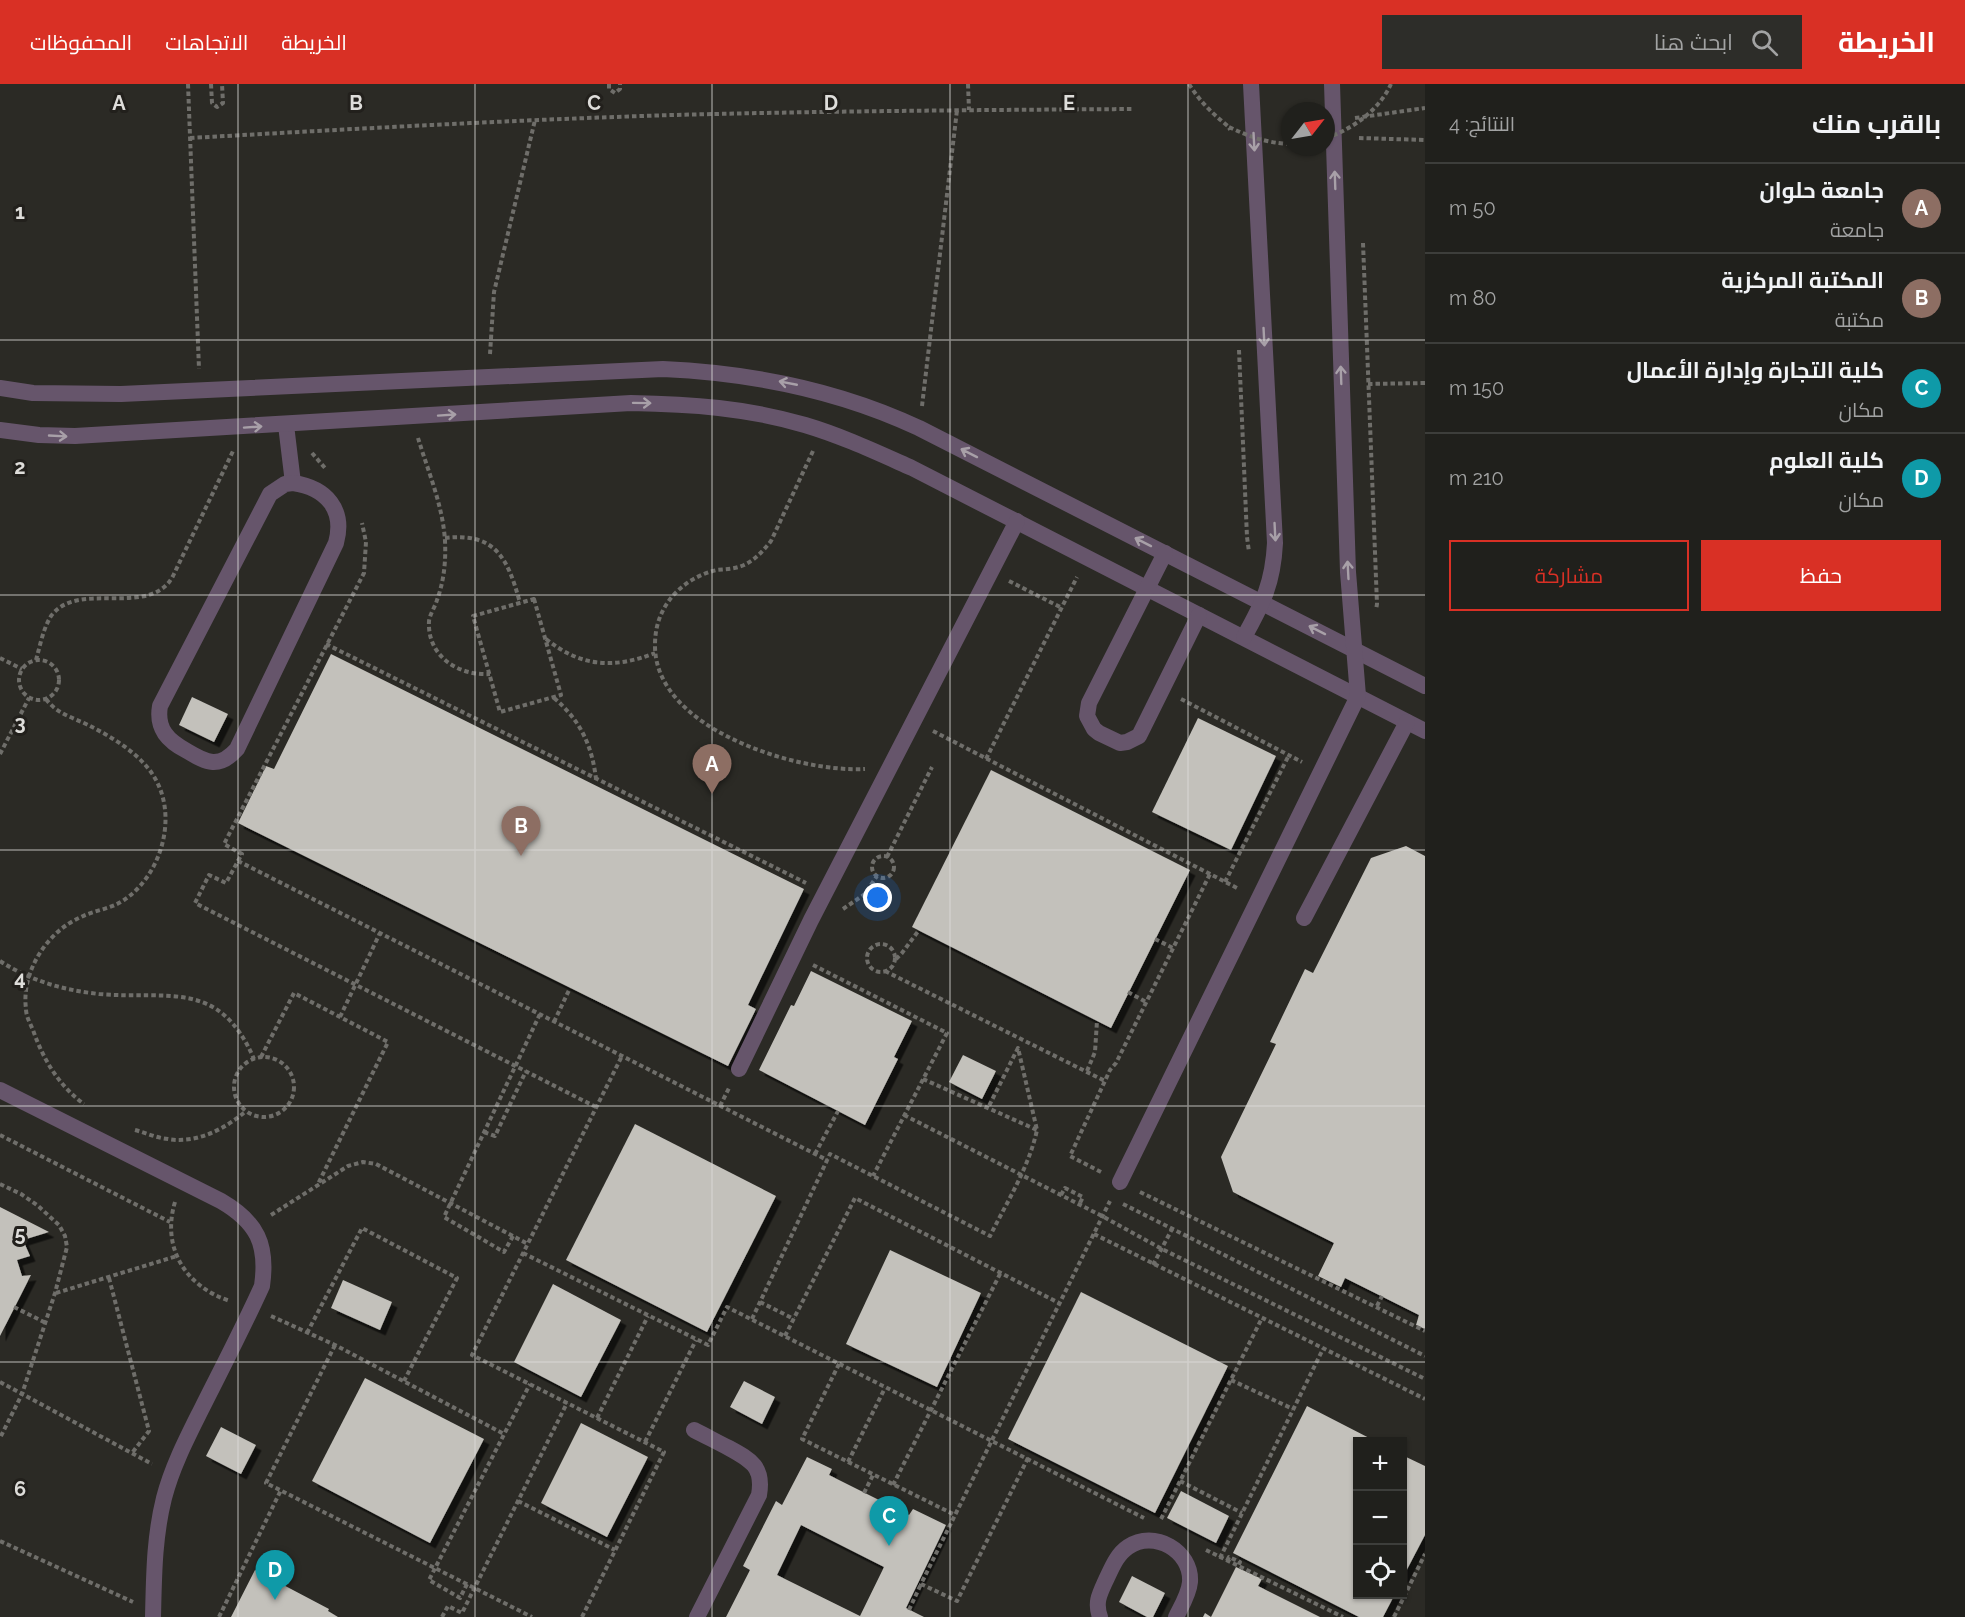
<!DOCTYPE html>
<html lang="ar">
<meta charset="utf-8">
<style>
:root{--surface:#20201c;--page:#2d2d29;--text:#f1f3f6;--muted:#a2a3a3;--line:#3d3e3b;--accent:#d93025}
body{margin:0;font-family:Raleway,Cairo,sans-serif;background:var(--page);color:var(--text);direction:rtl}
.controls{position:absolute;right:18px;bottom:18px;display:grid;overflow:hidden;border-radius:0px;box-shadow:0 2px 4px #0004}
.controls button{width:54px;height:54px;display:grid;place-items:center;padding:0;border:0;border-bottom:2px solid var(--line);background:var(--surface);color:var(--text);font:30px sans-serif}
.compass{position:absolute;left:1281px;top:18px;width:54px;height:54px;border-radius:50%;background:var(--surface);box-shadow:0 2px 4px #0004;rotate:59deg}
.you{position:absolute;left:878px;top:814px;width:21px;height:21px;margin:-15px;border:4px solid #fff;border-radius:50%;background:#1a73e8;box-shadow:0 0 0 9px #1a73e833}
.badge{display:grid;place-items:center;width:39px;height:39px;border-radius:50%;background:var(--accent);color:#fff;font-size:20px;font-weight:700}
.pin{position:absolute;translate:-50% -50px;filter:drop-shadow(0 2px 3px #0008)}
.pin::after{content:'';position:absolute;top:32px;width:21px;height:18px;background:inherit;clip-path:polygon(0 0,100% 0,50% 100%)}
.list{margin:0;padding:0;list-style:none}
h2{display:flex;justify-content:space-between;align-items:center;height:78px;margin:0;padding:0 24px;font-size:26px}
h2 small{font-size:20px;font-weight:400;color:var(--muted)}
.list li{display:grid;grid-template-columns:39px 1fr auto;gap:18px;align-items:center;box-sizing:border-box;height:90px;padding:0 24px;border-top:2px solid var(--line)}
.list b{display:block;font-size:22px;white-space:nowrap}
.list p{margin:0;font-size:20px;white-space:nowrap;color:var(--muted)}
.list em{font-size:20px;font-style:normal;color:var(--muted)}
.actions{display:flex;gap:12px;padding:18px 24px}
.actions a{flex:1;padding:14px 0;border:2px solid var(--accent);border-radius:0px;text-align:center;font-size:21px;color:var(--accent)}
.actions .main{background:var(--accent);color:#fff}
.icon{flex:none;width:33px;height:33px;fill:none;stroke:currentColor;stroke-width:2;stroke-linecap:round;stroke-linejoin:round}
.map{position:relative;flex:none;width:1425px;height:1533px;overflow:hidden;direction:ltr}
header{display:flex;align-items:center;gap:36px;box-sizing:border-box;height:84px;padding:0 30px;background:var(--accent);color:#fff}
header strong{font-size:28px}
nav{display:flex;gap:33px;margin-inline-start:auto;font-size:21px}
.search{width:420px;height:54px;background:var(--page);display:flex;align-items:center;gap:15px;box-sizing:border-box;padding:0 21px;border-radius:0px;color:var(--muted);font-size:22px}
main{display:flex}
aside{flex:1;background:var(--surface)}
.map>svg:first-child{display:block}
</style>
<header>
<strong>الخريطة</strong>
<div class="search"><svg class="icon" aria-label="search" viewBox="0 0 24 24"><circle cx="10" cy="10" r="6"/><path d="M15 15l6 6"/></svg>ابحث هنا</div>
<nav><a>الخريطة</a><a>الاتجاهات</a><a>المحفوظات</a></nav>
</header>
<main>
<aside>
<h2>بالقرب منك<small>النتائج: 4</small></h2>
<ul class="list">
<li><span class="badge" style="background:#8d6e63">A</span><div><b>جامعة حلوان</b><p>جامعة</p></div><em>50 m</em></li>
<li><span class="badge" style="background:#8d6e63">B</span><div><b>المكتبة المركزية</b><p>مكتبة</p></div><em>80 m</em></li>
<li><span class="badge" style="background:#0f9aa8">C</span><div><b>كلية التجارة وإدارة الأعمال</b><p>مكان</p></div><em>150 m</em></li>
<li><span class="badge" style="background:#0f9aa8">D</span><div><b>كلية العلوم</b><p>مكان</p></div><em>210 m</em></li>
</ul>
<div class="actions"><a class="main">حفظ</a><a>مشاركة</a></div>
</aside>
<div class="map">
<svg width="1425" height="1533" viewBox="0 0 1425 1533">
<defs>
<filter id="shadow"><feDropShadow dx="5.5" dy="5.5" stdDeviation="0" flood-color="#0009"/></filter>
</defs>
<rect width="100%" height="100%" fill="#2b2a25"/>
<g fill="#c3c1bb" fill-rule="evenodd" filter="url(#shadow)">
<polygon points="331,570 804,805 748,921 756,925 728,982 238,739 266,682 274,685"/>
<polygon points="192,613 228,630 214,658 179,641"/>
<polygon points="1198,634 1276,672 1231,766 1152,728"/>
<polygon points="991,686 1190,786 1111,944 912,843"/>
<polygon points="1406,762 1425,772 1425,1245 1416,1241 1419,1231 1345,1194 1341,1203 1318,1192 1334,1159 1233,1108 1221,1073 1276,960 1270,958 1305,885 1313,889 1371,774"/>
<polygon points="811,887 912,937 894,973 898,975 865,1041 759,986 791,921 794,922"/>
<polygon points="963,971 996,987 982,1015 949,998"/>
<polygon points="635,1040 776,1112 707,1248 566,1176"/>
<polygon points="0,1123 49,1148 23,1156 30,1172 17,1176 22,1192 31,1191 0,1252"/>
<polygon points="890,1166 981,1209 937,1303 846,1260"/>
<polygon points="343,1196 392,1218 380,1246 331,1224"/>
<polygon points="553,1200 621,1236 581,1313 514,1278"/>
<polygon points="1081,1208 1228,1282 1155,1429 1008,1355"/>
<polygon points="365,1294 484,1355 430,1459 312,1397"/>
<polygon points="744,1297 775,1313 762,1340 730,1323"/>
<polygon points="1307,1322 1377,1358 1358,1358 1358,1510 1395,1510 1383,1533 1359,1533 1233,1469"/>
<polygon points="581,1339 648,1373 607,1453 541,1419"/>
<polygon points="221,1343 256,1361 241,1390 206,1372"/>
<polygon points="1402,1371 1425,1382 1425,1451 1402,1495"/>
<path d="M807,1373l25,12 -3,6 80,40 4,-6 33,16 -40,83 18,9h-198l24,-47 -7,-4 33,-65 6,4zM801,1441l83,42 -24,49 -83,-41z"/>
<polygon points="1181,1407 1229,1432 1216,1459 1167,1434"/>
<polygon points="1236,1483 1262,1495 1258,1502 1320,1533 1203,1533 1205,1529 1211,1533"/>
<polygon points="255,1486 329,1525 328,1527 338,1533 231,1533"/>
<polygon points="1132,1492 1165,1509 1153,1533 1147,1533 1119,1518"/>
</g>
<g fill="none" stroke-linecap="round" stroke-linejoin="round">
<g stroke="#6f6e6a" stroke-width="4" stroke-dasharray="4.5 3" stroke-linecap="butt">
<polyline points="188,0 199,285"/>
<polyline points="211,0 212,19 217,23 223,19 222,0"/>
<polyline points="609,0 609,5 615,9 620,5 620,0"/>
<polyline points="968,0 969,26"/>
<path d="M1189,0c11,18 24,30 40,43l1,3"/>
<polyline points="1355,34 1425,24"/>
<path d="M190,54c161,-9 322,-18 483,-23 154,-4 307,-5 461,-6"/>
<polyline points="1359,54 1425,56"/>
<polyline points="1363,159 1377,520 1376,526"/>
<polyline points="1239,266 1247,453 1249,468"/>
<polyline points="490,270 494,208 535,36"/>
<polyline points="1368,300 1425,299"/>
<polyline points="922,322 957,26"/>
<path d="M418,354c10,33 25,68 27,103 1,20 -1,40 -8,59 -2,7 -7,14 -8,21 -2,35 29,55 61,53"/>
<path d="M813,367l-42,90c-8,10 -16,19 -27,24 -9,4 -18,4 -27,5 -19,4 -38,16 -49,32 -9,13 -13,27 -13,43 -1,84 143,128 210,124"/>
<polyline points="312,369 325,384"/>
<path d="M445,454c51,-6 63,21 75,65"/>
<polyline points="1009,497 1062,524"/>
<polygon points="534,515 561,611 500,628 473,532"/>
<path d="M546,555c35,28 68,30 109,14"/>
<polyline points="326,560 806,799"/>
<polyline points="0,574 22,585"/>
<path d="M36,576c4,-14 7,-31 15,-44 27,-37 99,3 122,-40l61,-127"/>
<circle cx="39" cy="596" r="20"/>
<path d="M554,614c26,22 38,47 42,81"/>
<path d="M46,615c11,15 26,18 42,26 26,13 56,31 69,57 20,39 3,94 -33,118 -13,9 -29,10 -43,17 -33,14 -60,54 -55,92 0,7 4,14 7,21 10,29 26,56 51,74"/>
<polyline points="1181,615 1302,678"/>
<polyline points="933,647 1239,805"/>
<polyline points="0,670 29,614"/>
<polyline points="986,675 1077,493"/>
<circle cx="883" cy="783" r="11"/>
<polyline points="887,773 932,683"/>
<polyline points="238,777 242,770 224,760 364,489 366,458 362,439"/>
<polyline points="1225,798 1289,671"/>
<polyline points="843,825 865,810 877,792"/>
<polyline points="1155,855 1173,864"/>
<circle cx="881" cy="874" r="14"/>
<polyline points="896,875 902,869 919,846"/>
<path d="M0,877c31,20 63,29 99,33 69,6 120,-16 155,65"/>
<polyline points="813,881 947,949 873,1092"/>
<polyline points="885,887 1105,997"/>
<polyline points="1128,908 1146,918"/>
<polyline points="340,933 380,849"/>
<polyline points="554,938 570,904"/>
<circle cx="264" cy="1003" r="30"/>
<polyline points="261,973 294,909 388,958 317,1102"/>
<polyline points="1087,987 1095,968 1097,937"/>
<polyline points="923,995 1037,1046"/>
<polyline points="720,1022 729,1004"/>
<polyline points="596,1023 195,819 209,791 226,799 238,777 827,1076"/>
<polyline points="904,1031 1102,1132 1162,1165 1425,1295"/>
<path d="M135,1046c11,3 22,8 33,9 28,5 57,-10 78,-28"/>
<polyline points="484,1048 495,1052 526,987"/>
<polyline points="0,1051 170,1138"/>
<polyline points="815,1070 838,1027"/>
<polyline points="1101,1088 1070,1072 1110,986 1116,979 1210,790"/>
<polyline points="0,1100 21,1110 37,1121 59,1141 65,1152 67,1163 55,1209 22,1310 0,1354"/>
<polyline points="1140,1108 1425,1247"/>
<polyline points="1061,1111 1065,1104 1083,1113 1079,1121"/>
<path d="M175,1118c-14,46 11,85 55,99"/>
<polyline points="1123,1120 1425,1272"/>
<polyline points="271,1131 348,1082 363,1078 376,1080 528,1160"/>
<polyline points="1094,1150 1425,1315"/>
<polyline points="513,1152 504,1168 444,1133 540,930"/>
<polyline points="523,1169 708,1261 727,1223 1144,1434"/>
<polyline points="1153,1181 1172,1145"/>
<polyline points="109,1194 149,1347 132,1369"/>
<polyline points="56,1209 177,1172"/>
<polyline points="760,1218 794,1235"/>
<polyline points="1377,1222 1382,1212"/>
<polyline points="14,1223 46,1239"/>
<polyline points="271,1232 335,1261 504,1350"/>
<path d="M752,1235l78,-165 160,82c17,-34 39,-69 47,-106l-19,-82 -30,60"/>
<polyline points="307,1249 362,1144 457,1194 404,1297"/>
<polyline points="785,1252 855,1114 1059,1219"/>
<polyline points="335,1261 266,1399 532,1533"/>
<polyline points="839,1280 802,1355 955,1431"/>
<polyline points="1231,1296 1293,1325"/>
<polyline points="0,1298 152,1380"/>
<polyline points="597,1334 648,1232"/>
<polyline points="645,1358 696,1256"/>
<polyline points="1028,1374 957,1517 921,1500 1110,1117"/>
<polyline points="848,1378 885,1304"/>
<polyline points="1180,1397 1242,1429"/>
<polyline points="893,1401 1001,1188"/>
<polyline points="864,1409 873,1391"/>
<polyline points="518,1417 615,1466"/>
<polyline points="1161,1435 1262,1234"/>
<polyline points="0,1457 133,1518"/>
<polyline points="1206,1466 1343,1533"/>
<polyline points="1220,1474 1323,1265"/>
<polyline points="1227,1477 1229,1473 1240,1478 1238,1482"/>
<polyline points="467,1500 460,1514 429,1496 530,1300"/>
<polyline points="909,1526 921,1500"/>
<polyline points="219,1533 281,1406"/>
<polyline points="442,1533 448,1522 462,1529 567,1319"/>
<polyline points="582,1533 664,1368 472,1271 622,972"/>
<polyline points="1394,1533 1425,1470"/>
</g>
<g stroke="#66556b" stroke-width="16">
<path d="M0,304l33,5 88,1 542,-25c89,4 175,21 256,59l506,258"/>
<polyline points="286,341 293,399"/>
<path d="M0,346l39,5 36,1 556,-33c59,1 117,5 174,22 37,11 71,27 107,43l513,263"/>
<path d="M293,399c34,5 52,27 43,60l-99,206c-18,20 -30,14 -50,2 -19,-10 -31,-22 -27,-45l110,-212 15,-10z"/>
<polyline points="1165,469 1089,619 1087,632 1094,645 1099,649 1120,659 1127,658 1139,652 1199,531"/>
<path d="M1244,553c19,-34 29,-54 31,-94l-24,-459"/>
<polyline points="1304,834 1407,638"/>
<polyline points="739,985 811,836 1017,437"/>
<path d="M0,1006l221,111c36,21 47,43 41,85 -19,42 -40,82 -61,124 -14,28 -29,57 -37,88 -10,40 -10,79 -11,119"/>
<polyline points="1120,1098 1358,612 1348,488 1332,0"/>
<path d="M694,1346c12,6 23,12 35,18 22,12 35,19 30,47l-62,122"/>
<path d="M1100,1533c-5,-14 -1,-22 5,-35 6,-12 11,-27 23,-35 26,-18 64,4 62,35 -1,12 -9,25 -14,35"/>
</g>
<g stroke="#6f6e6a" stroke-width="4" stroke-dasharray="4.5 3" stroke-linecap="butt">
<path d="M1229,43c21,10 38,16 61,17"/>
<path d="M1326,54c27,-9 53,-28 65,-54"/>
</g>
</g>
<defs><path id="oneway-shaft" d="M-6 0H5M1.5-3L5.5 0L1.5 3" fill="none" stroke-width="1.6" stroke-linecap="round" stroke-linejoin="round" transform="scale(1.5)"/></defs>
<g stroke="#a8a0a8">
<use href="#oneway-shaft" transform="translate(1254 58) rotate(87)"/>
<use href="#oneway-shaft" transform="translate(1335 96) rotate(-92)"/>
<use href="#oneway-shaft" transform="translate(1264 253) rotate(87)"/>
<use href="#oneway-shaft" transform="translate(1341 291) rotate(-92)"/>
<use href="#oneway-shaft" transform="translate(788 299) rotate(-169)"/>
<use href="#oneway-shaft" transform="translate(642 319) rotate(1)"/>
<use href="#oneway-shaft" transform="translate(447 331) rotate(-4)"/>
<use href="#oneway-shaft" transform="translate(253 343) rotate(-4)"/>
<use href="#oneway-shaft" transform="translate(58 352) rotate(3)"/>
<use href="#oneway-shaft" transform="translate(969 369) rotate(-153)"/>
<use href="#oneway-shaft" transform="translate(1275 448) rotate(87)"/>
<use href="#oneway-shaft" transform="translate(1143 458) rotate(-153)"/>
<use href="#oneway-shaft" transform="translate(1348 486) rotate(-93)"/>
<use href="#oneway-shaft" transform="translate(1317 546) rotate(-153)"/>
</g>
<path fill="none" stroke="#deddda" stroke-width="1.5" stroke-opacity="0.55" d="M238,0v1533M475,0v1533M712,0v1533M950,0v1533M1188,0v1533M0,256h1425M0,511h1425M0,766h1425M0,1022h1425M0,1278h1425"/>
<g font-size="20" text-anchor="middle" font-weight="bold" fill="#deddda" stroke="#22201c" stroke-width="6" stroke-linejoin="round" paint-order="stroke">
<text x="119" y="26">A</text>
<text x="356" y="26">B</text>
<text x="594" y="26">C</text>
<text x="831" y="26">D</text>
<text x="1069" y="26">E</text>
<text x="20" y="135">1</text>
<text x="20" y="390">2</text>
<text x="20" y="646">3</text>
<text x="20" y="901">4</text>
<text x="20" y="1157">5</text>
<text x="20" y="1412">6</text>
</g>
</svg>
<div class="controls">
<button>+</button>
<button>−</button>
<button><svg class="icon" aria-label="locate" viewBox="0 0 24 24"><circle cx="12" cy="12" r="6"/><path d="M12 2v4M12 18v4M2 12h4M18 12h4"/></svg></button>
</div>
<svg class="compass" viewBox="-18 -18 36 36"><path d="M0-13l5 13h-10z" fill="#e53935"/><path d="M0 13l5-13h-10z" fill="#a2a3a3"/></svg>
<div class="you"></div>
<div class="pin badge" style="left:712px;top:710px;background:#8d6e63">A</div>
<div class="pin badge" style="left:521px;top:772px;background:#8d6e63">B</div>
<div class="pin badge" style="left:889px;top:1462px;background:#0f9aa8">C</div>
<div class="pin badge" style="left:275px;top:1516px;background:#0f9aa8">D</div>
</div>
</main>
